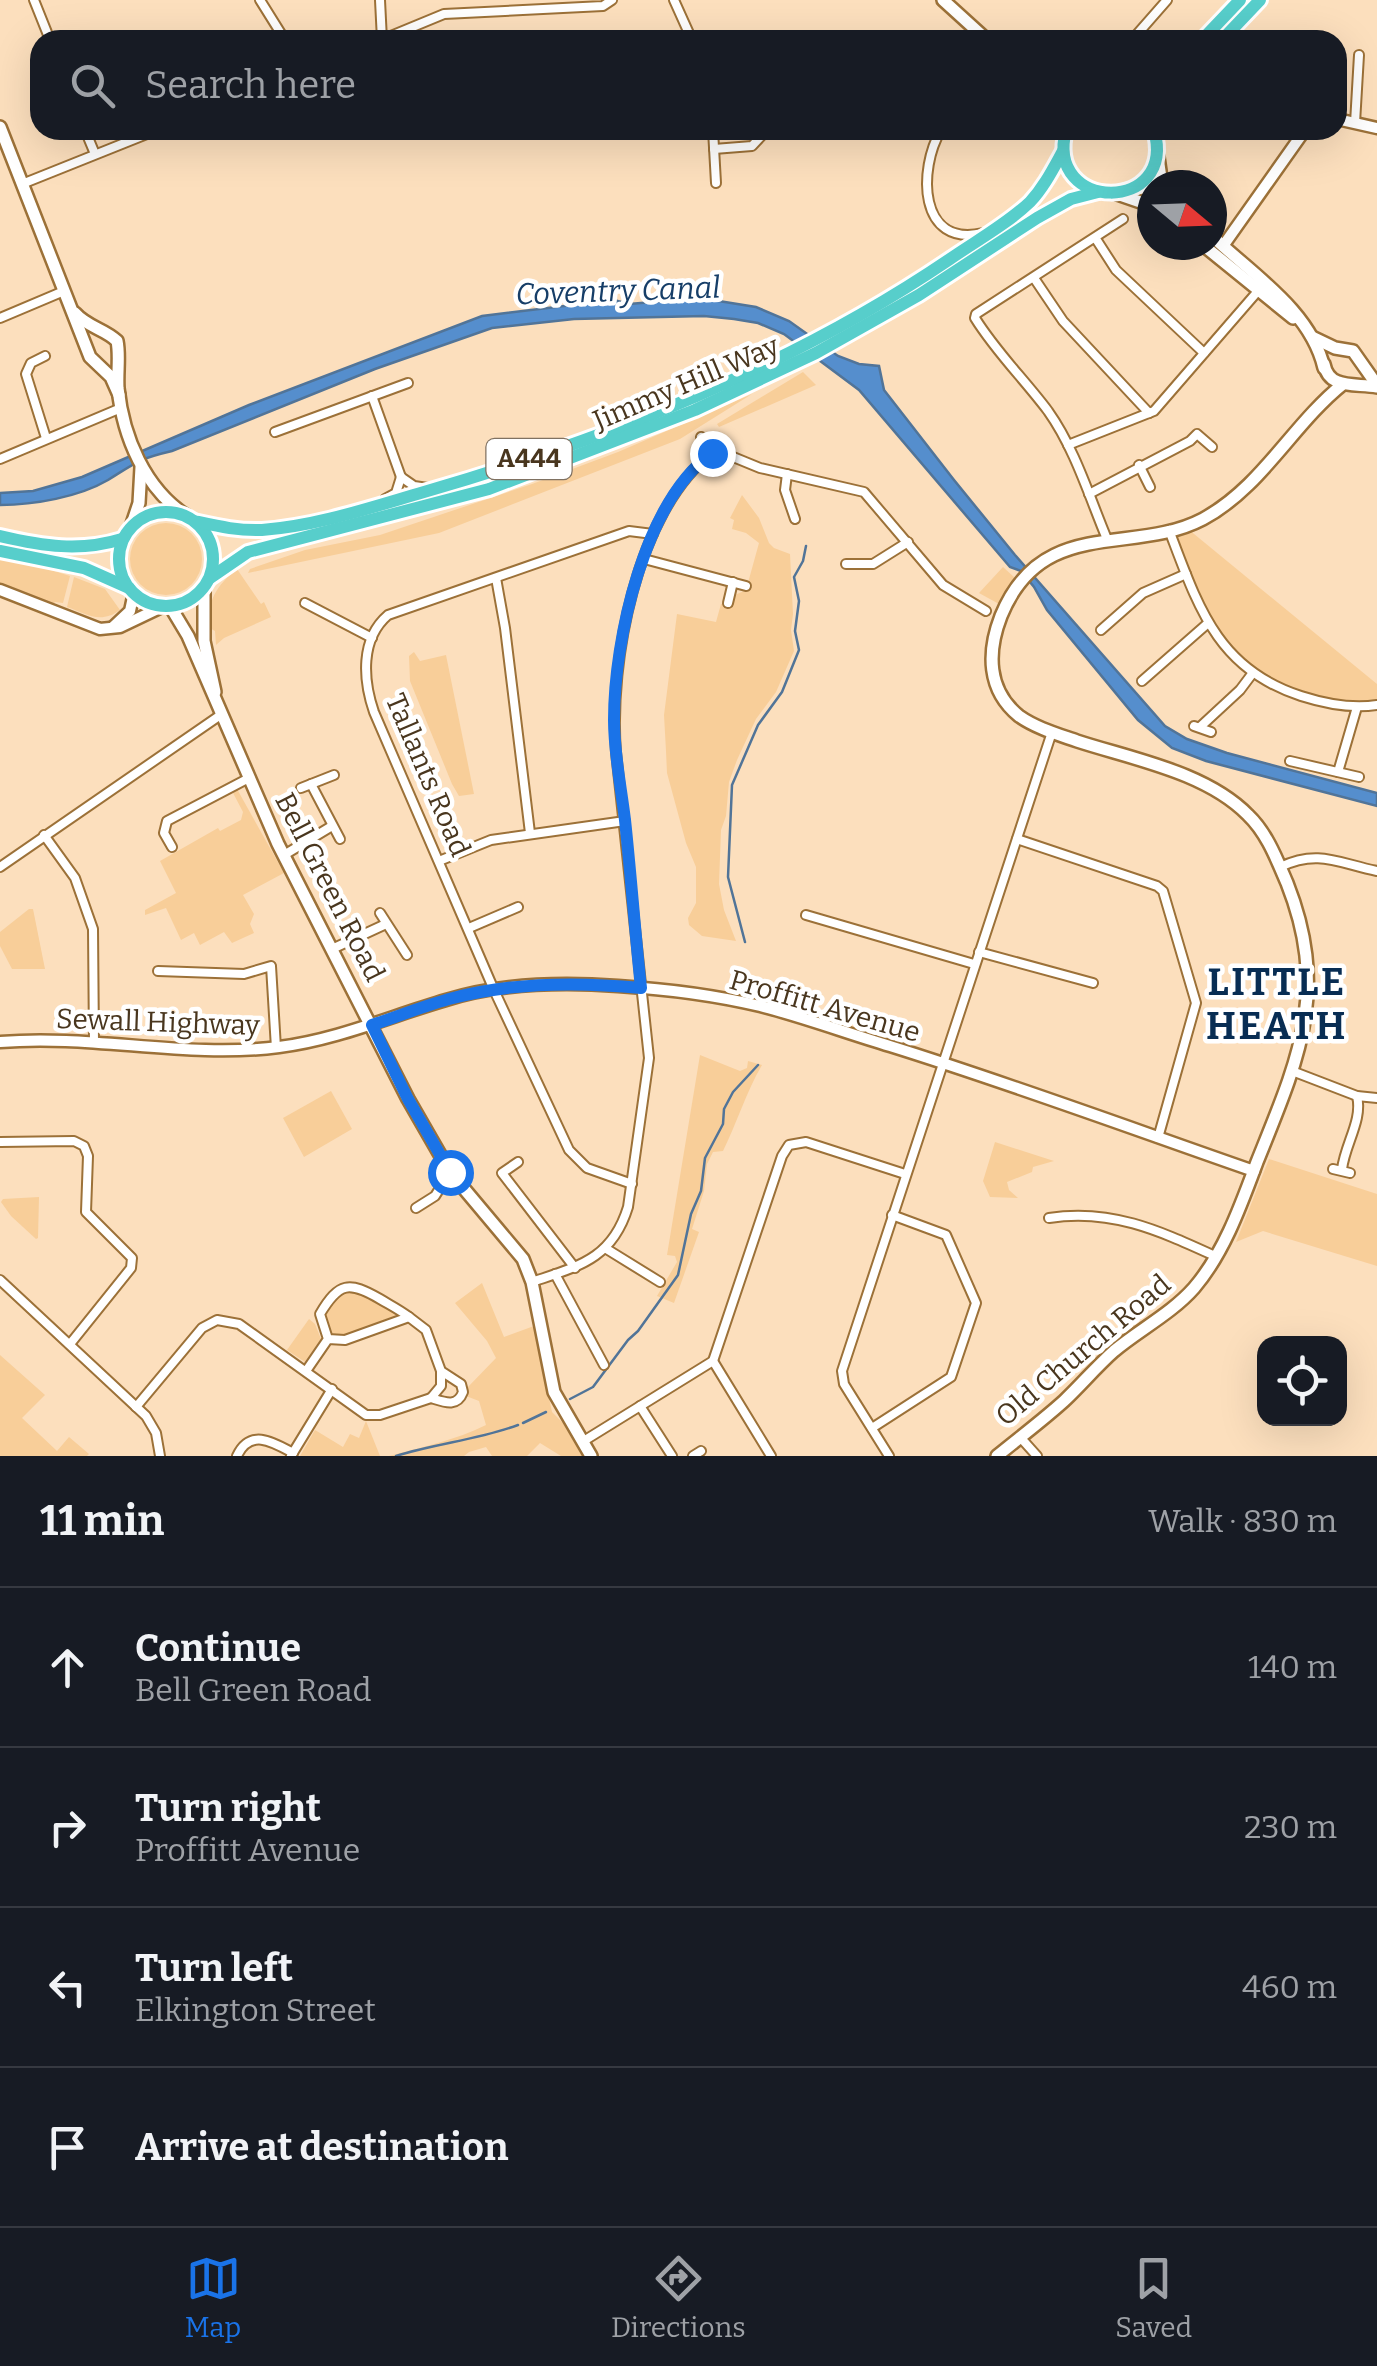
<!DOCTYPE html>
<meta charset="utf-8">
<style>
:root{--surface:#171b24;--page:#242831;--text:#f1f3f6;--muted:#9ea1a6;--line:#363941;--accent:#1a73e8}
body{margin:0;font-family:Bitter,serif;background:var(--page);color:var(--text)}
.controls{position:absolute;right:30px;bottom:30px;display:grid;overflow:hidden;border-radius:20px;box-shadow:0 10px 40px #0002}
.controls button{width:90px;height:90px;display:grid;place-items:center;padding:0;border:0;border-bottom:2px solid var(--line);background:var(--surface);color:var(--text);font:50px sans-serif}
.compass{position:absolute;left:1137px;top:170px;width:90px;height:90px;border-radius:50%;background:var(--surface);box-shadow:0 10px 40px #0002;rotate:109deg}
.stop{position:absolute;width:30px;height:30px;margin:-22px;border:8px solid #1a73e8;border-radius:50%;background:#fff}
.stop.end{background:#1a73e8;border-color:#fff;box-shadow:0 2px 10px #0008}
.list{margin:0;padding:0;list-style:none}
h2{display:flex;justify-content:space-between;align-items:center;height:130px;margin:0;padding:0 40px;font-size:42px}
h2 small{font-size:32px;font-weight:400;color:var(--muted)}
.list li{display:grid;grid-template-columns:65px 1fr auto;gap:30px;align-items:center;box-sizing:border-box;height:160px;padding:0 40px;border-top:2px solid var(--line)}
.list b{display:block;font-size:38px;white-space:nowrap}
.list p{margin:0;font-size:32px;white-space:nowrap;color:var(--muted)}
.list em{font-size:32px;font-style:normal;color:var(--muted)}
.icon{flex:none;width:55px;height:55px;fill:none;stroke:currentColor;stroke-width:2;stroke-linecap:round;stroke-linejoin:round}
.map{position:relative;flex:none;width:1377px;height:1456px;overflow:hidden}
.search{position:absolute;background:var(--surface);box-shadow:0 10px 40px #0002;left:30px;right:30px;top:30px;height:110px;display:flex;align-items:center;gap:25px;box-sizing:border-box;padding:0 35px;border-radius:30px;color:var(--muted);font-size:38px}
.sheet{height:770px;background:var(--surface)}
nav{display:flex;justify-content:space-around;align-items:center;box-sizing:border-box;height:140px;border-top:2px solid var(--line);background:var(--surface);font-size:28px;color:var(--muted)}
nav a{display:grid;justify-items:center;gap:5px}
nav .on{color:var(--accent)}
.map>svg:first-child{display:block}
</style>
<div class="map">
<svg width="1377" height="1456" viewBox="0 0 1377 1456">
<rect width="100%" height="100%" fill="#fcdfbd"/>
<g fill="#f8ce99">
<polygon points="803,372 816,385 719,427 717,424"/>
<polygon points="752,394 680,439 439,533 248,573 250,569 305,550 380,535 532,484 618,452"/>
<polygon points="742,495 759,518 769,543 774,548 790,554 793,614 791,630 794,651 776,692 756,719 737,760 729,782 726,816 721,830 719,884 724,910 736,941 702,936 689,925 688,918 696,903 696,867 686,843 667,773 666,751 664,715 677,614 716,622 721,604 731,606 735,595 746,590 759,543 746,533 732,529 734,520 730,518"/>
<circle cx="166" cy="559" r="36"/>
<polygon points="1188,529 1377,684 1377,703 1318,699 1252,672 1209,623 1171,532"/>
<polygon points="0,556 51,566 51,570 70,576 63,603 55,602 53,605 0,583"/>
<polygon points="1003,567 1015,578 999,604 979,593"/>
<path d="M237,569l24,35 3,-2 7,15 -47,21 -8,7 -1,-14 -7,-4c0,-27 8,-41 29,-58z"/>
<path d="M74,577l31,12 15,21c-20,15 -35,3 -53,-3z"/>
<polygon points="414,652 420,661 446,655 474,794 459,796 452,784 410,681 409,656"/>
<polygon points="237,789 284,873 243,895 254,914 250,924 254,933 232,943 224,932 200,945 194,933 181,940 166,908 145,915 145,910 176,893 160,861 218,828 220,831 241,820 243,812 232,791"/>
<polygon points="29,909 33,909 45,969 12,969 0,946 0,932"/>
<path d="M700,1055l40,16 7,-3 1,-7 14,4c-16,27 -25,58 -39,86l-10,1 -6,12 -3,27 -12,38 7,3 -25,71 -17,-7 20,-34 -2,-6 -8,-1z"/>
<polygon points="331,1091 352,1129 304,1157 283,1118"/>
<polygon points="995,1142 1054,1161 1033,1167 1032,1172 1007,1182 1009,1190 1018,1198 990,1197 983,1181"/>
<polygon points="1269,1159 1377,1194 1377,1266 1263,1231 1236,1242"/>
<polygon points="39,1197 38,1238 36,1239 11,1216 1,1202 3,1199"/>
<path d="M482,1283l22,54 30,-11 18,86 11,11 19,33h-21l-21,-13 -13,13h-35l-6,-9 -17,5 -5,4h-75c33,-9 67,-16 97,-31l-7,-24 -13,-5 1,-8 29,-30 -9,-17 -32,-38z"/>
<polygon points="354,1288 395,1311 395,1318 344,1337 332,1336 326,1330 323,1315 340,1293"/>
<polygon points="309,1319 315,1324 321,1339 305,1362 287,1350"/>
<polygon points="0,1355 45,1395 22,1418 57,1451 69,1437 89,1454 87,1456 0,1456"/>
<polygon points="366,1421 380,1456 300,1456 315,1430 343,1447 350,1434 359,1438"/>
</g>
<path fill="#558ecd" stroke="#517498" stroke-width="2.5" d="M700,298l56,9 33,14 49,35 21,8 20,2 5,24 70,90 61,75 150,171 22,13 40,14 150,40v13l-171,-45 -34,-13 -34,-28 -91,-110 -13,-23 -13,-16 -11,-4 -151,-177 -75,-56 -26,-11 -24,-4 -30,-3 -130,3 -82,9 -117,41 -203,82c-34,8 -35,11 -64,29 -29,17 -74,25 -108,25v-12l33,-2 49,-14 167,-72 233,-89 132,-16 15,4z"/>
<g fill="none" stroke-linecap="round" stroke-linejoin="round">
<g stroke="#517498" stroke-width="2.5">
<polyline points="745,942 728,877 732,785 758,725 782,692 799,650 795,631 799,601 794,577 803,561 806,546"/>
<polyline points="570,1399 593,1387 628,1340 638,1331 678,1275 691,1214 701,1191 705,1158 723,1124 724,1109 733,1092 758,1065"/>
<polyline points="523,1423 546,1412"/>
<path d="M396,1456c41,-13 82,-16 122,-31"/>
</g>
<g stroke="#9c7138" stroke-width="12">
<g id="minor">
<polyline points="34,0 50,40"/>
<polyline points="260,0 285,40"/>
<polyline points="380,0 382,40"/>
<polyline points="674,0 692,40"/>
<polyline points="381,40 444,14 603,6 612,0"/>
<polyline points="1132,40 1167,0"/>
<polyline points="1355,123 1359,55"/>
<polyline points="85,130 95,154"/>
<polyline points="713,130 716,183"/>
<path d="M941,130c-23,39 -23,118 42,103"/>
<polyline points="714,149 752,146 767,130"/>
<polyline points="22,184 157,130"/>
<polyline points="1096,239 1116,270 1204,353"/>
<polyline points="1034,278 1063,321 1149,413"/>
<polyline points="0,318 64,291"/>
<polyline points="45,356 31,363 26,374 46,438"/>
<polyline points="372,396 401,477"/>
<polyline points="275,432 408,383"/>
<polyline points="701,437 712,453 721,452 760,468 864,492 943,585 986,611"/>
<polyline points="1068,445 1154,411 1258,291"/>
<polyline points="0,459 121,408"/>
<polyline points="1139,465 1150,487"/>
<polyline points="787,474 785,490 795,519"/>
<polyline points="401,477 414,486 428,488"/>
<polyline points="1089,494 1190,441 1197,434 1212,447"/>
<polyline points="385,499 396,493 401,477"/>
<path d="M1169,530c29,76 48,139 132,166 25,8 50,13 76,9"/>
<path d="M1107,539c-18,-43 -32,-90 -59,-128 -24,-32 -52,-59 -73,-93l1,-4 147,-95"/>
<polyline points="644,559 746,586"/>
<polyline points="846,564 873,564 908,542"/>
<polyline points="496,578 505,628 530,833"/>
<polyline points="305,603 372,638"/>
<polyline points="728,603 733,582"/>
<polyline points="1101,630 1143,593 1186,574"/>
<polyline points="1142,681 1207,624"/>
<polyline points="1194,726 1211,732"/>
<polyline points="1200,727 1240,690 1252,674"/>
<polyline points="1290,761 1359,777"/>
<polyline points="1338,772 1357,707"/>
<polyline points="311,784 340,839"/>
<polyline points="301,788 334,775"/>
<polyline points="44,835 75,878 93,929 94,1043"/>
<polyline points="1017,839 1157,886 1163,891 1196,1003 1158,1138"/>
<polyline points="172,847 164,833 167,821 249,778"/>
<polyline points="284,855 332,826"/>
<polyline points="439,861 491,840 625,821"/>
<polyline points="0,867 222,714"/>
<path d="M1280,867c38,-18 58,-4 97,4"/>
<polyline points="380,913 407,955"/>
<polyline points="806,915 974,964"/>
<polyline points="469,928 518,907"/>
<polyline points="332,949 386,924"/>
<polyline points="979,952 1093,983"/>
<polyline points="158,971 244,974 271,966 276,1048"/>
<polyline points="1292,1071 1357,1096 1377,1098"/>
<polyline points="0,1142 74,1141 84,1146 88,1156 86,1212 132,1258 131,1268 70,1344"/>
<polyline points="518,1162 502,1173 575,1268"/>
<polyline points="1333,1169 1350,1173"/>
<path d="M1342,1169c3,-25 21,-49 15,-73"/>
<path d="M632,1184l-45,-16 -18,-18 -75,-160 -120,-278c-11,-32 -14,-73 14,-97l241,-84 24,3"/>
<polyline points="416,1208 435,1196 450,1172"/>
<path d="M1049,1218c62,-10 111,13 166,38"/>
<polyline points="605,1248 660,1282"/>
<polyline points="555,1274 604,1365"/>
<polyline points="0,1280 146,1416 156,1433 160,1456"/>
<path d="M532,1282c47,-16 80,-23 96,-75l21,-149 -33,-306c-7,-89 20,-241 96,-299"/>
<path d="M409,1317l17,13 15,41 20,13 2,8c-6,16 -19,10 -32,6l10,-12v-15"/>
<polyline points="713,1361 771,1456"/>
<path d="M306,1371l22,-32 17,1 64,-23c-9,-7 -19,-12 -29,-18 -31,-18 -41,-17 -60,15l8,25"/>
<polyline points="640,1406 672,1456"/>
<polyline points="136,1407 202,1328 217,1320 239,1324 366,1415 380,1415 431,1398"/>
<polyline points="872,1428 951,1377 976,1303 946,1235 892,1215"/>
<polyline points="1020,1437 1037,1456"/>
<polyline points="582,1442 713,1361 782,1156 789,1145 806,1142 905,1174"/>
<path d="M237,1456c13,-28 36,-14 56,-3"/>
<polyline points="291,1456 332,1389"/>
<polyline points="693,1456 701,1451"/>
<polyline points="889,1456 844,1384 842,1371 1052,732"/>
</g>
</g>
<g stroke="#9c7138" stroke-width="15">
<g id="tertiary">
<polyline points="1337,119 1377,128"/>
<polyline points="1223,246 1305,130"/>
<polyline points="0,590 100,629 120,627 164,606"/>
<polyline points="113,627 130,611 134,592"/>
<path d="M0,1042c93,-8 186,17 279,5 57,-7 112,-31 167,-47 54,-17 116,-18 172,-14 47,3 96,9 142,20 44,11 86,27 130,40 122,38 243,83 364,125"/>
</g>
</g>
<g stroke="#9c7138" stroke-width="16">
<g id="secondary">
<polyline points="943,0 987,40"/>
<polyline points="0,127 90,357 111,377 119,395"/>
<polyline points="1158,157 1162,185"/>
<polyline points="1117,194 1152,206"/>
<path d="M1212,236c40,38 99,75 112,132"/>
<polyline points="1203,245 1293,318"/>
<path d="M75,313c12,14 30,16 42,28 3,14 0,31 1,47 5,49 27,101 69,128"/>
<polyline points="1312,337 1335,348 1353,351 1377,385"/>
<path d="M1324,364c5,26 31,19 53,23"/>
<polyline points="131,527 139,503 141,467"/>
<polyline points="204,588 204,641 215,692"/>
<polyline points="170,606 188,636 278,844 408,1099 450,1172 523,1259 532,1282 554,1392 591,1456"/>
<path d="M997,1456c22,-18 46,-36 67,-55 17,-16 32,-34 50,-50 25,-21 58,-38 80,-63 30,-35 47,-83 63,-126 41,-102 73,-170 30,-279 -10,-23 -20,-50 -39,-68 -42,-43 -116,-56 -171,-74 -20,-7 -41,-13 -58,-25 -32,-26 -32,-64 -18,-100 41,-101 132,-60 202,-97 59,-32 89,-94 140,-135"/>
</g>
</g>
<g stroke="#fff" stroke-width="18">
<g id="trunk">
<polyline points="1202,40 1240,0"/>
<polyline points="1222,40 1260,0"/>
<path d="M1066,130c-22,83 112,84 88,0"/>
<circle cx="166" cy="559" r="47"/>
<path d="M194,521c23,5 44,10 68,9 55,-4 110,-23 162,-38 183,-53 367,-125 526,-233 26,-18 57,-35 80,-57 14,-15 23,-33 33,-51"/>
<path d="M0,536c43,10 80,16 122,3"/>
<polyline points="0,551 84,568 129,588"/>
<polyline points="210,578 248,552 489,489 695,410 816,353 919,295 1037,218 1071,199 1098,192"/>
</g>
</g>
<use href="#minor" stroke="#fff" stroke-width="8"/>
<use href="#tertiary" stroke="#fff" stroke-width="10"/>
<use href="#secondary" stroke="#fff" stroke-width="11"/>
<use href="#trunk" stroke="#57cecb" stroke-width="12"/>
</g>
<g fill="none" stroke-linecap="round" stroke-linejoin="round">
<path stroke="#1a73e8" stroke-width="12" d="M450,1172l-42,-73 -36,-74c27,-9 54,-20 81,-27 61,-16 126,-16 188,-10 -6,-56 -10,-112 -16,-168 -4,-33 -11,-67 -11,-100 0,-80 30,-218 98,-267"/>
</g>
<g text-anchor="middle" dominant-baseline="central" stroke-width="9" stroke-linejoin="round" paint-order="stroke">
<rect fill="#fff" stroke="#807262" stroke-width="2.5" x="486.5" y="439" width="85" height="40" rx="8"/>
<g font-size="25" font-weight="bold" fill="#49361e">
<text x="529" y="459">A444</text>
</g>
<g font-size="28" fill="#49361e" stroke="#fff">
<text transform="translate(686 383) rotate(-23)">Jimmy Hill Way</text>
<text transform="translate(428 775) rotate(67)">Tallants Road</text>
<text transform="translate(330 887) rotate(63)">Bell Green Road</text>
<text transform="translate(825 1006) rotate(16)">Proffitt Avenue</text>
<text transform="translate(158 1022) rotate(2)">Sewall Highway</text>
<text transform="translate(1083 1350) rotate(-40)">Old Church Road</text>
</g>
<g font-size="30" font-style="italic" fill="#163e68" stroke="#fff">
<text transform="translate(618 291) rotate(-2)">Coventry Canal</text>
</g>
<g font-size="38" font-weight="bold" letter-spacing="2.5" fill="#082d53" stroke="#fff">
<text x="1277" y="982">LITTLE<tspan x="1277" dy="44">HEATH</tspan></text>
</g>
</g>
</svg>
<div class="controls">
<button><svg class="icon" aria-label="locate" viewBox="0 0 24 24"><circle cx="12" cy="12" r="6"/><path d="M12 2v4M12 18v4M2 12h4M18 12h4"/></svg></button>
</div>
<svg class="compass" viewBox="-18 -18 36 36"><path d="M0-13l5 13h-10z" fill="#e53935"/><path d="M0 13l5-13h-10z" fill="#9ea1a6"/></svg>
<div class="stop" style="left:450px;top:1172px"></div>
<div class="stop end" style="left:712px;top:453px"></div>
<div class="search"><svg class="icon" aria-label="search" viewBox="0 0 24 24"><circle cx="10" cy="10" r="6"/><path d="M15 15l6 6"/></svg>Search here</div>
</div>
<section class="sheet">
<h2>11 min<small>Walk · 830 m</small></h2>
<ul class="list">
<li><svg class="icon" aria-label="ahead" viewBox="0 0 24 24"><path d="M12 20V5M6 11l6-6 6 6"/></svg><div><b>Continue</b><p>Bell Green Road</p></div><em>140 m</em></li>
<li><svg class="icon" aria-label="right" viewBox="0 0 24 24"><path d="M7 20v-9h11M14 6l5 5-5 5"/></svg><div><b>Turn right</b><p>Proffitt Avenue</p></div><em>230 m</em></li>
<li><svg class="icon" aria-label="left" viewBox="0 0 24 24"><path d="M17 20v-9H6M10 6l-5 5 5 5"/></svg><div><b>Turn left</b><p>Elkington Street</p></div><em>460 m</em></li>
<li><svg class="icon" aria-label="arrive" viewBox="0 0 24 24"><path d="M6 21V4h12l-3 4 3 4H6"/></svg><div><b>Arrive at destination</b></div></li>
</ul>
</section>
<nav>
<a class="on"><svg class="icon" aria-label="map" viewBox="0 0 24 24"><path d="M3 6l6-2 6 2 6-2v14l-6 2-6-2-6 2zM9 4v14M15 6v14"/></svg>Map</a>
<a><svg class="icon" aria-label="directions" viewBox="0 0 24 24"><path d="M12 3l9 9-9 9-9-9zM9 14v-3h6M13 9l2 2-2 2"/></svg>Directions</a>
<a><svg class="icon" aria-label="saved" viewBox="0 0 24 24"><path d="M7 4h10v16l-5-4-5 4z"/></svg>Saved</a>
</nav>
